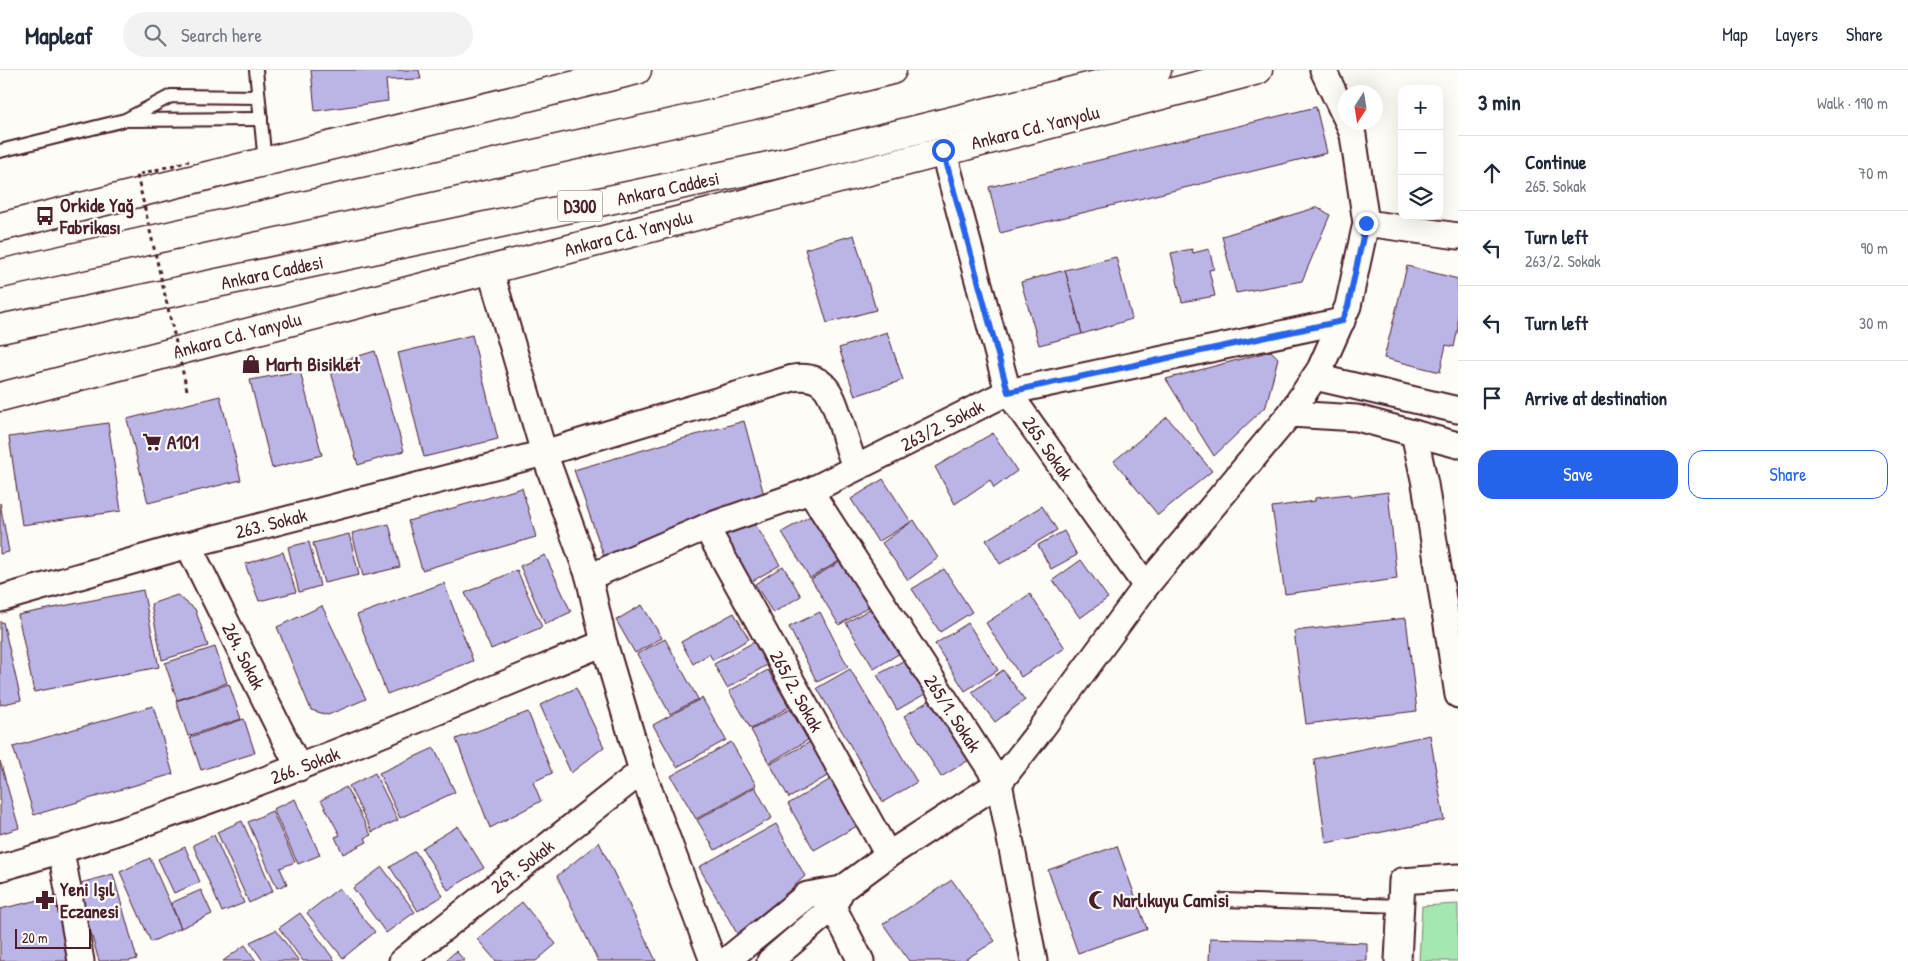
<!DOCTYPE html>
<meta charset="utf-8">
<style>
:root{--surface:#fff;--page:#f2f2f3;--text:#1f2937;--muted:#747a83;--line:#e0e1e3;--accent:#2563eb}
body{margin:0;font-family:"Patrick Hand",sans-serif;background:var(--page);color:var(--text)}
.controls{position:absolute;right:15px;top:15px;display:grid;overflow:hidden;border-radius:10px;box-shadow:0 5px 20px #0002}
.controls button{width:45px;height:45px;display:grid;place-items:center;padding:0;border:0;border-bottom:1px solid var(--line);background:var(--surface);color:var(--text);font:25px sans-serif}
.compass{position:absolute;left:1338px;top:15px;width:45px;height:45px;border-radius:50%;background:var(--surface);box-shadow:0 5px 20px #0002;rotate:192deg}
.scale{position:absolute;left:15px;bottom:12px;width:76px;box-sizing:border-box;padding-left:5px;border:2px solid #4a1f2b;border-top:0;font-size:14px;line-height:18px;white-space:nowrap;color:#4a1f2b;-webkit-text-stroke:4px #fdfcf7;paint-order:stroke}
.stop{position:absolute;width:15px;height:15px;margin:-11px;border:4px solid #2563eb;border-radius:50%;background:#fff}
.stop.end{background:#2563eb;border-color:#fff;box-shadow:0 1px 5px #0008}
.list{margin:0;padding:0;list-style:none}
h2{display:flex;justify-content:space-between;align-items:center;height:65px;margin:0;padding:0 20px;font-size:21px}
h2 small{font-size:16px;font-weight:400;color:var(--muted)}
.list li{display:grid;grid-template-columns:32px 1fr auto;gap:15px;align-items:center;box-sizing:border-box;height:75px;padding:0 20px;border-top:1px solid var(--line)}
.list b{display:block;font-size:19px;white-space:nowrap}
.list p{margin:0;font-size:16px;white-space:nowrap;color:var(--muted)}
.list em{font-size:16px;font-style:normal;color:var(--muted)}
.actions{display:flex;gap:10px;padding:15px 20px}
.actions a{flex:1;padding:11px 0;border:1px solid var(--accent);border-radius:15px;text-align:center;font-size:18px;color:var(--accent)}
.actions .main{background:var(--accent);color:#fff}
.icon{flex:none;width:28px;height:28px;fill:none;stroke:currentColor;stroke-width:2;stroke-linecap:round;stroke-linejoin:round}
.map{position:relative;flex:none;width:1458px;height:891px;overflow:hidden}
header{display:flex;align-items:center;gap:30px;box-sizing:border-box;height:70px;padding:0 25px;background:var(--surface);border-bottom:1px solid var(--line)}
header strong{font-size:24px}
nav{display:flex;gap:28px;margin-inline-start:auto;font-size:18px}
.search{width:350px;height:45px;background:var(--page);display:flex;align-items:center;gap:12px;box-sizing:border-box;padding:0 18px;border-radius:28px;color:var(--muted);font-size:19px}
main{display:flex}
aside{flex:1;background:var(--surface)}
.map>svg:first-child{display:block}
</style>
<header>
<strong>Mapleaf</strong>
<div class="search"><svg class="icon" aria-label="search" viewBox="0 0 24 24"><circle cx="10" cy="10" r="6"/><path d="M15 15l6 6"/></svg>Search here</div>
<nav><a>Map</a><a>Layers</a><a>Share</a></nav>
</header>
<main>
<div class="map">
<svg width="1458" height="891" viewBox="0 0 1458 891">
<rect width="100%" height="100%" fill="#fdfcf7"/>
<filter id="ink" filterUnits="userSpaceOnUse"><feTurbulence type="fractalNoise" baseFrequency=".02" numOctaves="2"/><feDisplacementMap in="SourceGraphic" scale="10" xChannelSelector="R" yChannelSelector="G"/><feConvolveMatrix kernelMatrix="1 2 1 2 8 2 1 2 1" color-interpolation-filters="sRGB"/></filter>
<g filter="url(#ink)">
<polygon fill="#a5e7b1" stroke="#78836e" points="1458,834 1458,891 1419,891 1422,836"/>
<g fill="#bbb4e6" stroke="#4a1f2b">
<polygon points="311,0 419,0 421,9 386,10 388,31 315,41"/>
<polygon points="1316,37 1327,83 1000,163 989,117"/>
<polygon points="1318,137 1330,145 1302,211 1236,223 1222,166"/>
<polygon points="854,165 876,240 827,253 805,179"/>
<polygon points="1192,179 1193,183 1209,179 1214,199 1209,200 1215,226 1182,232 1171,183"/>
<polygon points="1116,187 1132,249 1082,264 1065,200"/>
<polygon points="1407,196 1458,209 1458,258 1454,277 1446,275 1440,302 1384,288"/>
<polygon points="1065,200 1082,264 1039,275 1021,212"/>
<polygon points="887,262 903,310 855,326 839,278"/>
<polygon points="472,265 498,369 424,387 398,283"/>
<polygon points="375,281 404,381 358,395 329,295"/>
<polygon points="1271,281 1278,288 1266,336 1214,386 1166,309"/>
<polygon points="300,301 322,385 272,398 250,310"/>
<polygon points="220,326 241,410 148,433 127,349"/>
<polygon points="1167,347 1212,401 1158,445 1114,391"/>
<polygon points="744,351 764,425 606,492 574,400"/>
<polygon points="108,353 121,441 22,455 9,367"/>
<polygon points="993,363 1017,401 994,418 990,410 955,434 935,397"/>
<polygon points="883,409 911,452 878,472 851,429"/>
<polygon points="522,418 536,467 422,500 408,451"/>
<polygon points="1388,422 1397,509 1285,524 1272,437 1315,431 1315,428 1349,424 1350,427"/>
<polygon points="0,433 9,482 0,484"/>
<polygon points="1042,436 1057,460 1000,494 986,470"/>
<polygon points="814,444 841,490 810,508 782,462"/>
<polygon points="752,449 780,495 749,513 721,468"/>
<polygon points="914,450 938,488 908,510 882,473"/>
<polygon points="389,454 400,497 363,506 352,463"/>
<polygon points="1064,461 1077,485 1051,499 1038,475"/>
<polygon points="349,464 359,505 324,513 313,473"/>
<polygon points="309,472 320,516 299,522 288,477"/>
<polygon points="283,482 296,522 259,531 245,494"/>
<polygon points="545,485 571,542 545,554 520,496"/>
<polygon points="843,490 870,536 839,555 811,509"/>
<polygon points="1081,490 1108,528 1080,548 1053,510"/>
<polygon points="783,496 801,526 773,543 755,514"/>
<polygon points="944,499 972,542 940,562 912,519"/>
<polygon points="517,500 542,557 491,579 465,523"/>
<polygon points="444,513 473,591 387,624 357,545"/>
<polygon points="143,520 159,597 34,622 18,545"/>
<polygon points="1030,524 1065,578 1021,607 986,553"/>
<polygon points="177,525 195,539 208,576 162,590 151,534"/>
<polygon points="878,534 905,580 874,599 846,553"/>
<polygon points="642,535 662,568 635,583 616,550"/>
<polygon points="322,536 366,629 328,645 311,640 277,557"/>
<polygon points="820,542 848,597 817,612 789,557"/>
<polygon points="734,543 749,569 713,590 709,584 693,594 681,572"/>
<polygon points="1406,548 1417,641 1306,654 1294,561"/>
<polygon points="0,552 3,552 21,630 0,635"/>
<polygon points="968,553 998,600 965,621 935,574"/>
<polygon points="665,569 698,629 670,644 637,584"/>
<polygon points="754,572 767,595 727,618 714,594"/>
<polygon points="215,577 227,613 177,630 165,593"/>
<polygon points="912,586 932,620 897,640 877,605"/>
<polygon points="850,599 917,712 883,732 817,618"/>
<polygon points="768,600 789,637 751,659 729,621"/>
<polygon points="1003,600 1025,630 995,652 972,622"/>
<polygon points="229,614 241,649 188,666 176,631"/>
<polygon points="576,618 604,677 571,703 540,635"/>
<polygon points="937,626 974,687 941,707 904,646"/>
<polygon points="702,628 726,670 677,697 653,655"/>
<polygon points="153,636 173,704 34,745 13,677"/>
<polygon points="790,639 808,670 769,693 751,660"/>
<polygon points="528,642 552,703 533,712 541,731 490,758 456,669"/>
<polygon points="244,649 255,683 201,700 190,667"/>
<polygon points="1430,665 1444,750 1326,773 1314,689"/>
<polygon points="731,672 756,715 696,749 671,706"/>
<polygon points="810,672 829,705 789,728 770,694"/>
<polygon points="434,678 455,722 400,748 379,703"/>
<polygon points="0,691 19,758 0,764"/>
<polygon points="375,703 398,750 372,762 349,716"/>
<polygon points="831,709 857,756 814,780 788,734"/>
<polygon points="346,717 371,765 365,768 367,772 343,784 335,767 340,765 321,730"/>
<polygon points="755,717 772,748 715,780 697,750"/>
<polygon points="295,729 320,785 298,794 273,739"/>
<polygon points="272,741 295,792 280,798 287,814 277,818 248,752"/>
<polygon points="242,751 273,821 249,833 217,762"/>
<polygon points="776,754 805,806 739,867 699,797"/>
<polygon points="458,756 484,798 448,820 422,778"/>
<polygon points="214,765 244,833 222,842 193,775"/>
<polygon points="599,772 656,891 598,891 557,806"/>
<polygon points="1117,776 1147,859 1078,883 1048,800"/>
<polygon points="185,777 200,812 174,823 158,789"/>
<polygon points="415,781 443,826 418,841 390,797"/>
<polygon points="150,788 181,858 151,872 120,802"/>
<polygon points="382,797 415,842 386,863 353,818"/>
<polygon points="113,804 137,889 129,891 99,891 77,814"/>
<polygon points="952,810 995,871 963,891 909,891 883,854"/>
<polygon points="339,818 375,862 343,888 307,843"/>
<polygon points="201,820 212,844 181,858 171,833"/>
<polygon points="65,824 80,891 0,891 0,839"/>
<polygon points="522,832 556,874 536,891 496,891 477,869"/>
<polygon points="300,843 335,891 303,891 279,858"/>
<polygon points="276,860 299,891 263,891 250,872"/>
<polygon points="1210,868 1367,873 1367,891 1209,891"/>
<polygon points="245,875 256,891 223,891"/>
<polygon points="456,881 465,891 445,891"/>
</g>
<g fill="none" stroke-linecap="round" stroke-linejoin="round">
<g stroke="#4a1f2b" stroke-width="16">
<g id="service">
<polyline points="256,0 265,93"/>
<polyline points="128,50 261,49"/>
<polyline points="0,81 125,50 171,26 258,27"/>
<polyline points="1223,830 1401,836"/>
</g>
</g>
<g stroke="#4a1f2b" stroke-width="29">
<g id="minor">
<polyline points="1323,0 1346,48"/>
<polyline points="943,80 1008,322 1146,516"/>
<polyline points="1366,153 1458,166"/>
<polyline points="490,199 544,383 589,507 604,573 642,701 713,891"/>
<polyline points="1315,307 1458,340"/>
<polyline points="1290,344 1357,348 1458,375"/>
<polyline points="1414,363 1425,414 1458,625"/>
<polyline points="810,421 999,713 1034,891"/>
<polyline points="706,457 888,785"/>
<polyline points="188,475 299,698"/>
<polyline points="589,507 706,457 810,421 1008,322 1342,251"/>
<path d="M0,529l188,-54 356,-92 249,-75c34,-5 39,18 48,45 4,15 9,30 14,45"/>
<polyline points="61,781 81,891"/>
<path d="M0,798c207,-58 405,-143 604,-225"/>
<polyline points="833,837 861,891"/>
<polyline points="402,891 642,701"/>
<polyline points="726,891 807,825 842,819"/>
<polyline points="770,891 833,837 842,819 888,785 999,713 1039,662 1146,516 1290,344 1320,299 1348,236 1366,153 1353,65 1348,52"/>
<polyline points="1398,891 1402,811 1458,807"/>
</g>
</g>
<g stroke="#4a1f2b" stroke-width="31">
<g id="primary">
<polyline points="0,157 637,0"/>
<polyline points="0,327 1258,0"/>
</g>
</g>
<g stroke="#4a1f2b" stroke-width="31">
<g id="trunk">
<polyline points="0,204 753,35 892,0"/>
<polyline points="0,259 774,95 1157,0"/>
</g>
</g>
<use href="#service" stroke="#fdfcf7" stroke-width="12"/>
<use href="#minor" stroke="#fdfcf7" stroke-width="25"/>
<use href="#primary" stroke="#fdfcf7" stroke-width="28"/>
<use href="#trunk" stroke="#fdfcf7" stroke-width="28"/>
<polyline stroke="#4a1f2b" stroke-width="3" stroke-dasharray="4 4" stroke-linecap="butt" points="187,320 137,105 189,91"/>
</g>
</g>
<g fill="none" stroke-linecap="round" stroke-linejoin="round" filter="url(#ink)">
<polyline stroke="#2563eb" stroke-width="6" points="943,80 1008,322 1342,251 1348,236 1366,153"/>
</g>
<defs>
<g id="bus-bare" transform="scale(1.5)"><path d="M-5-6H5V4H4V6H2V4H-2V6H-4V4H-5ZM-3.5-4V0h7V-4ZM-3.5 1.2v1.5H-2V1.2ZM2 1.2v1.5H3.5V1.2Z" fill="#4a1f2b" stroke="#fdfcf7" stroke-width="2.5" paint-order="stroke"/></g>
<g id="shop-bare" transform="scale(1.5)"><path d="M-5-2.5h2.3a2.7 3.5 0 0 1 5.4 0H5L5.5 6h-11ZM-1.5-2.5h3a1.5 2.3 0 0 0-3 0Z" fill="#4a1f2b" stroke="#fdfcf7" stroke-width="2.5" paint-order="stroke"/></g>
<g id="supermarket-bare" transform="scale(1.5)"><path d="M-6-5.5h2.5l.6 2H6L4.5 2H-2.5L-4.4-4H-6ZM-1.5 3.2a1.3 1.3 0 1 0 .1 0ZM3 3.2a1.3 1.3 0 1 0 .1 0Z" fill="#4a1f2b" stroke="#fdfcf7" stroke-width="2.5" paint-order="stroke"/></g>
<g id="pharmacy-bare" transform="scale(1.5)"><path d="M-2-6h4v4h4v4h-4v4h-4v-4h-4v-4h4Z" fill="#4a1f2b" stroke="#fdfcf7" stroke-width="2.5" paint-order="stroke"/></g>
<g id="mosque-bare" transform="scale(1.5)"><path d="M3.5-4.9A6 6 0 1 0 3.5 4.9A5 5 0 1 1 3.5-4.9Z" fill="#4a1f2b" stroke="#fdfcf7" stroke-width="2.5" paint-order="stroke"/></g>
</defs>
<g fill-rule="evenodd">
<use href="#bus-bare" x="45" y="146"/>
<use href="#shop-bare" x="251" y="294"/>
<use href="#supermarket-bare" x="152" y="372"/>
<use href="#pharmacy-bare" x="45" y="830"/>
<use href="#mosque-bare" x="1098" y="830"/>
</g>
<g text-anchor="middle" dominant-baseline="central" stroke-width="4.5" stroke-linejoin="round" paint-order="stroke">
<rect fill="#fdfcf7" stroke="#806168" stroke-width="1" x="557.5" y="120.5" width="45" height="31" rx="4"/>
<g font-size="18" font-weight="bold" fill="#4a1f2b">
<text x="580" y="136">D300</text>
</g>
<g font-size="19" fill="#4a1f2b" stroke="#fdfcf7">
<text transform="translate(1035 57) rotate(-14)">Ankara Cd. Yanyolu</text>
<text transform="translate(668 118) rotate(-12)">Ankara Caddesi</text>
<text transform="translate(628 163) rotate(-15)">Ankara Cd. Yanyolu</text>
<text transform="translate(272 202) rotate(-12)">Ankara Caddesi</text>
<text transform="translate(237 265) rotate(-15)">Ankara Cd. Yanyolu</text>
<text transform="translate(942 355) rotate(-27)">263/2. Sokak</text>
<text transform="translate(1048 378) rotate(55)">265. Sokak</text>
<text transform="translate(271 453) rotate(-14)">263. Sokak</text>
<text transform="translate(244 586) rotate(63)">264. Sokak</text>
<text transform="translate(797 621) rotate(61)">265/2. Sokak</text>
<text transform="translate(953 643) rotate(57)">265/1. Sokak</text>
<text transform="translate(305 695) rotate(-21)">266. Sokak</text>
<text transform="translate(522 796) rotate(-38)">267. Sokak</text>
</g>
<g font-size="19" font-weight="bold" fill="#4a1f2b" stroke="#fdfcf7" text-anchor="start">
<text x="60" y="135">Orkide Yağ<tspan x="60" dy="22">Fabrikası</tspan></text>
<text x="266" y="294">Martı Bisiklet</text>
<text x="167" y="372">A101</text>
<text x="60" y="819">Yeni Işıl<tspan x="60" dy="22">Eczanesi</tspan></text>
<text x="1113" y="830">Narlıkuyu Camisi</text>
</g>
</g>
</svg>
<div class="controls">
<button>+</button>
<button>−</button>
<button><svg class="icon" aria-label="layers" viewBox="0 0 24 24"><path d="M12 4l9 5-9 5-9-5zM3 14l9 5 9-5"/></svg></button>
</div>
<svg class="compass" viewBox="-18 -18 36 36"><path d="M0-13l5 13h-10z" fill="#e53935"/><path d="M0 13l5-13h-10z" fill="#747a83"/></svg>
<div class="scale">20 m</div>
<div class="stop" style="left:943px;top:80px"></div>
<div class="stop end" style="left:1366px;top:153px"></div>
</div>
<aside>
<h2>3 min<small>Walk · 190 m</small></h2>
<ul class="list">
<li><svg class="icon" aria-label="ahead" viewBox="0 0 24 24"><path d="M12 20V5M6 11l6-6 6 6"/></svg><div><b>Continue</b><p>265. Sokak</p></div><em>70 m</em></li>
<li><svg class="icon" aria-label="left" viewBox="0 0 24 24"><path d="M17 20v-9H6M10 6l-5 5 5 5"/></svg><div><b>Turn left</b><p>263/2. Sokak</p></div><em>90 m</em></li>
<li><svg class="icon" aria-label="left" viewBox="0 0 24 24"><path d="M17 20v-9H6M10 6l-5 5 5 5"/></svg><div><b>Turn left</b></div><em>30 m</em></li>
<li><svg class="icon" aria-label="arrive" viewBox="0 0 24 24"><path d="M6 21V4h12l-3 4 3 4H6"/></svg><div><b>Arrive at destination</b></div></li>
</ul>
<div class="actions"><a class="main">Save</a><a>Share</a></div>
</aside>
</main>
